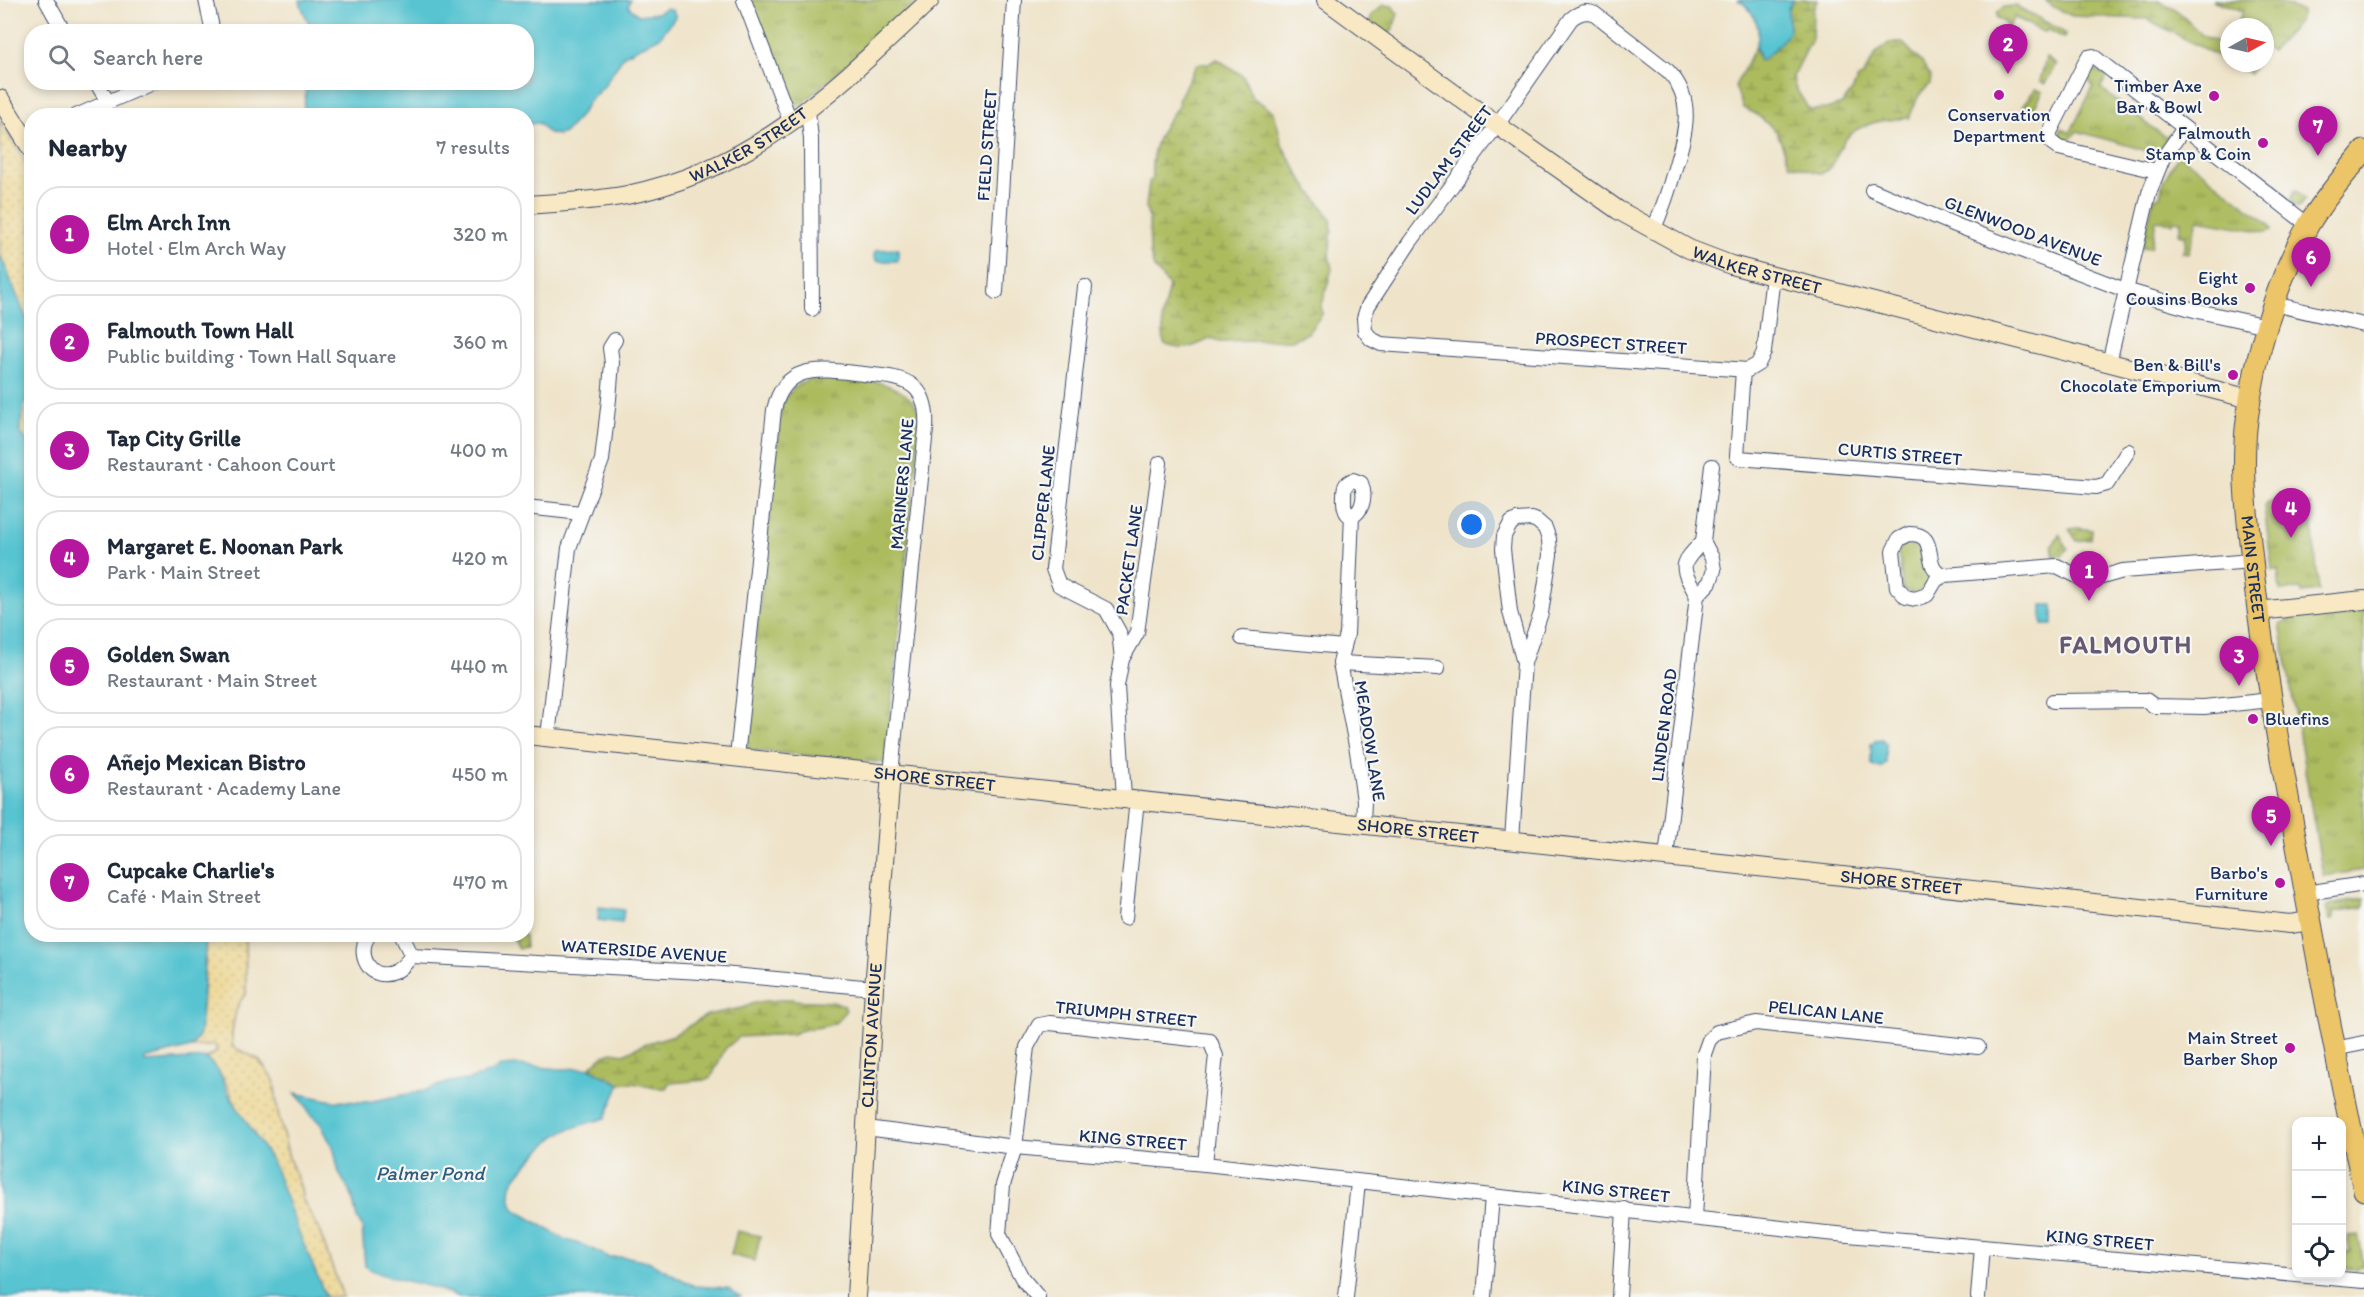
<!DOCTYPE html>
<meta charset="utf-8">
<style>
:root{--surface:#fff;--page:#f2f2f3;--text:#1f2937;--muted:#747a83;--line:#e0e1e3;--accent:#b5179e}
body{margin:0;font-family:Itim,sans-serif;background:var(--page);color:var(--text)}
.controls{position:absolute;right:18px;bottom:18px;display:grid;overflow:hidden;border-radius:12px;box-shadow:0 3px 9px #0003}
.controls button{width:54px;height:54px;display:grid;place-items:center;padding:0;border:0;border-bottom:2px solid var(--line);background:var(--surface);color:var(--text);font:30px sans-serif}
.compass{position:absolute;left:2220px;top:18px;width:54px;height:54px;border-radius:50%;background:var(--surface);box-shadow:0 3px 9px #0003;rotate:82deg}
.you{position:absolute;left:1472px;top:525px;width:21px;height:21px;margin:-15px;border:4px solid #fff;border-radius:50%;background:#1a73e8;box-shadow:0 0 0 9px #1a73e833}
.badge{display:grid;place-items:center;width:39px;height:39px;border-radius:50%;background:var(--accent);color:#fff;font-size:20px;font-weight:700}
.pin{position:absolute;translate:-50% -50px;filter:drop-shadow(0 2px 3px #0008)}
.pin::after{content:'';position:absolute;top:32px;width:21px;height:18px;background:inherit;clip-path:polygon(0 0,100% 0,50% 100%)}
.list{margin:0;padding:0;list-style:none}
h2{display:flex;justify-content:space-between;align-items:center;height:78px;margin:0;padding:0 24px;font-size:26px}
h2 small{font-size:20px;font-weight:400;color:var(--muted)}
.list li{display:grid;grid-template-columns:39px 1fr auto;gap:18px;align-items:center;box-sizing:border-box;height:96px;margin:0 12px 12px;padding:0 12px;border:2px solid var(--line);border-radius:24px}
.list b{display:block;font-size:22px;white-space:nowrap}
.list p{margin:0;font-size:20px;white-space:nowrap;color:var(--muted)}
.list em{font-size:20px;font-style:normal;color:var(--muted)}
.icon{flex:none;width:33px;height:33px;fill:none;stroke:currentColor;stroke-width:2;stroke-linecap:round;stroke-linejoin:round}
.map{position:relative;flex:none;width:2364px;height:1297px;overflow:hidden}
.search{position:absolute;background:var(--surface);box-shadow:0 3px 9px #0003;left:24px;top:24px;width:510px;height:66px;display:flex;align-items:center;gap:15px;box-sizing:border-box;padding:0 21px;border-radius:24px;color:var(--muted);font-size:22px}
.panel{position:absolute;background:var(--surface);box-shadow:0 3px 9px #0003;left:24px;top:108px;width:510px;height:834px;border-radius:24px}
.map>svg:first-child{display:block}
</style>
<div class="map">
<svg width="2364" height="1297" viewBox="0 0 2364 1297">
<defs>
<pattern id="grass-tufts" width="24" height="20" patternUnits="userSpaceOnUse" patternTransform="scale(1.5)"><rect width="24" height="20" fill="#acbb5d"/><path d="M3 7l-1-3M5 7V3M7 7l1-3M15 17l-1-3M17 17v-4M19 17l1-3" fill="none" stroke="#8b9850"/></pattern>
<pattern id="wetland-marsh" width="20" height="14" patternUnits="userSpaceOnUse" patternTransform="scale(1.5)"><rect width="20" height="14" fill="#acbb5d"/><path d="M1 5h8M5 5V1M11 12h8M15 12V8" fill="none" stroke="#8b9850"/></pattern>
<pattern id="sand-dots" width="8" height="8" patternUnits="userSpaceOnUse" patternTransform="scale(1.5)"><rect width="8" height="8" fill="#eeda9e"/><path d="M2 2h.1M6 6h.1" fill="none" stroke="#ccbb8a" stroke-width="1.8" stroke-linecap="round"/></pattern>
<pattern id="garden-furrows" width="10" height="10" patternUnits="userSpaceOnUse" patternTransform="scale(1.5)"><rect width="10" height="10" fill="#acbb5d"/><path d="M-1 1l2-2M0 10L10 0M9 11l2-2" fill="none" stroke="#8b9850"/></pattern>
</defs>
<rect width="100%" height="100%" fill="#f6f6f2"/>
<filter id="ink" filterUnits="userSpaceOnUse"><feTurbulence type="fractalNoise" baseFrequency=".0167" numOctaves="2"/><feDisplacementMap in="SourceGraphic" scale="12" xChannelSelector="R" yChannelSelector="G"/><feConvolveMatrix kernelMatrix="1 2 1 2 8 2 1 2 1" color-interpolation-filters="sRGB"/></filter>
<filter id="wash" filterUnits="userSpaceOnUse"><feTurbulence type="fractalNoise" baseFrequency=".008" numOctaves="4" result="noise"/><feDisplacementMap in="SourceGraphic" scale="24" xChannelSelector="R" yChannelSelector="G"/><feGaussianBlur stdDeviation="1.35" result="paint"/><feColorMatrix in="noise" values="0 0 0 0 0 0 0 0 0 0 0 0 0 0 0 0 0 1.4 0 .05"/><feComposite in="paint" operator="in"/></filter>
<g filter="url(#wash)">
<rect width="100%" height="100%" fill="#efe4ca"/>
<g fill="url(#grass-tufts)" stroke="#64755e" stroke-width="1.5">
<polygon points="750,0 920,0 801,105 793,103 785,91"/>
<polygon points="2212,0 2272,0 2302,11 2299,21 2272,51 2265,48 2265,27 2248,27 2249,25 2239,20 2243,11"/>
<polygon points="1383,5 1392,6 1398,14 1392,31 1387,35 1370,24 1371,16"/>
<polygon points="2016,6 2061,30 2066,35 2064,38 2047,29 2045,33 2014,17 2006,33 2002,32 2006,23 1997,18 1997,13 2003,7"/>
<polygon points="2093,70 2105,74 2107,77 2100,88 2165,137 2173,131 2153,162 2149,161 2151,152 2077,131 2070,140 2066,140 2060,135 2061,128 2070,133 2093,87 2086,76"/>
<polygon points="2179,154 2269,224 2272,230 2266,232 2198,220 2188,253 2182,252 2185,247 2186,236 2179,234 2181,221 2173,220 2173,223 2156,221 2151,248 2142,247 2154,198 2160,196 2163,182"/>
<path d="M825,377c32,1 85,2 96,40l-36,346 -135,-13 -6,-3 37,-340c9,-21 22,-28 44,-30z"/>
<polygon points="2269,502 2310,504 2319,591 2302,593 2301,589 2280,591 2278,570 2272,570 2264,506"/>
<polygon points="1908,542 1919,542 1926,551 1930,585 1916,594 1903,589 1898,549"/>
<path d="M2082,551c12,0 26,7 26,20l-30,1 -4,-7 1,-9z"/>
<polygon points="2364,610 2364,870 2323,876 2280,624 2291,618"/>
<polygon points="2364,899 2364,907 2333,912 2333,920 2330,920 2326,909 2329,905"/>
<polygon points="2358,1235 2364,1265 2356,1270 2342,1269 2342,1254 2350,1252 2347,1236"/>
</g>
<g fill="url(#wetland-marsh)" stroke="#64755e" stroke-width="1.5">
<path d="M1793,0h24l-4,11 -1,28 -19,38 2,10 13,21 3,2 15,-1 16,-5 10,-13 5,-11 6,-4 13,-22 13,-11h14l20,21 8,13 -1,7 -12,13 -9,21c-23,2 -49,3 -64,22 -8,9 -10,31 -24,33 -4,1 -22,-8 -31,-8l-13,-33 -21,-18 -13,-6 -8,-22 21,-40 1,9c19,-3 12,-3 24,-14 16,-15 1,-26 12,-41z"/>
<polygon points="2045,0 2156,0 2174,8 2202,35 2229,48 2229,62 2147,19 2072,16 2051,6"/>
<path d="M1217,59l26,17 9,21 22,15 9,35 21,36 27,35 1,13 -3,24 3,14 -11,39 2,5 -15,20 -16,7 -72,2 -8,-4c-19,9 -28,14 -48,6l-2,-27 7,-31 -15,-18 -4,-14 -1,-34 -3,-14 3,-24 3,-3c-2,-31 8,-50 27,-74l-1,-5 19,-36h11z"/>
<polygon points="2231,63 2256,63 2256,64 2250,74"/>
<path d="M791,999c18,5 36,-1 53,6l2,5c-3,3 -7,10 -10,12 -13,8 -30,4 -43,12l-54,3 -14,12 -14,29 -5,2 -37,3 -3,5c-17,2 -28,-8 -46,-4l-31,-16 15,-13 8,-3 12,2 20,-10 30,-9 33,-20 35,-7 15,-6z"/>
</g>
<g fill="url(#sand-dots)" stroke="#84847e" stroke-width="1.5">
<polygon points="0,121 31,171 31,503 0,369"/>
<path d="M203,935h42l1,53v6c-11,9 -16,39 -13,53l25,12 16,21 4,33 11,45 12,30 1,10 17,32 24,67h-27l-77,-180c-8,-27 -13,-39 -33,-59l11,-6 -2,-7 -24,2 9,-13 7,-92z"/>
</g>
<g fill="url(#garden-furrows)" stroke="#64755e" stroke-width="1.5">
<polygon points="2046,58 2056,64 2045,84 2040,81"/>
<polygon points="2035,89 2043,92 2031,112 2022,107"/>
<polygon points="2295,190 2305,199 2298,208 2291,200"/>
<polygon points="2078,528 2092,530 2091,539 2077,541 2069,529"/>
<polygon points="2059,534 2068,548 2062,556 2054,558 2052,547"/>
<polygon points="511,935 525,935 526,947 518,949"/>
</g>
<polygon fill="#acbb5d" stroke="#64755e" stroke-width="1.5" points="737,1231 760,1236 755,1261 731,1255"/>
<g fill="#58c4d1" stroke="#3a7a98" stroke-width="1.5">
<path d="M300,0h330l-2,6 10,9 19,-2 9,-5 6,2 4,6 -16,21 -36,18 -20,31 -15,15 -10,16 -15,16 -6,2 -10,-2 -9,-10 -12,1 -1,-8 -223,-1 4,-32 219,-1v-50l-213,-1c-4,-9 -12,-21 -13,-31z"/>
<path d="M1737,0h56l-5,9 1,24 -17,19 -12,9 -4,-15c7,-17 -3,-39 -19,-46z"/>
<polygon points="898,249 898,261 876,261 876,258 874,258 874,253 876,252 876,250"/>
<polygon points="0,254 31,330 31,375 19,431 32,447 32,605 27,610 32,611 32,934 206,935 200,1034 191,1047 144,1059 145,1062 206,1058 218,1070 228,1093 273,1163 299,1233 326,1297 0,1297"/>
<rect x="2042" y="605" width="11" height="20"/>
<polygon points="1882,739 1886,744 1886,763 1882,767 1875,767 1871,763 1871,744 1875,740"/>
<polygon points="599,907 624,910 622,923 598,920"/>
<path d="M518,1065l41,4 30,-1 31,16 -15,34c-15,5 -30,8 -44,15 -11,5 -47,43 -50,53 -2,8 0,16 3,23l50,30 24,8 20,10h20l20,4 46,25 34,2 13,9h-281c-13,-5 -27,-10 -41,-13 -18,-5 -38,-7 -54,-18l-3,-39 -5,-9 -5,-22 -13,-23 -5,-23 -14,-27 -10,-9 -5,-10 -10,-11 38,8 35,1 55,-11 26,-9 20,-2 24,-9 8,-5z"/>
</g>
</g>
<g filter="url(#ink)">
<g fill="none" stroke-linecap="round" stroke-linejoin="round">
<g stroke="#3b4a6e" stroke-width="16">
<g id="street">
<polyline points="46,0 64,32"/>
<polyline points="206,0 213,32"/>
<polyline points="744,0 791,123"/>
<polyline points="96,82 108,102"/>
<polyline points="808,111 811,139 812,309"/>
<polyline points="76,116 154,82"/>
<polyline points="2157,171 2059,148 2052,143 2049,134 2088,57 2093,56 2308,225"/>
<polyline points="1872,190 1958,226 2125,290 2198,311 2267,326"/>
<path d="M1653,231c9,-21 16,-41 22,-63 10,-34 21,-68 -7,-97l-73,-57c-9,-4 -17,-1 -24,5l-74,106 -87,117 -42,64 -4,12 1,13 6,8 10,5 367,26 10,-6 6,-12 9,-76"/>
<polyline points="1085,287 1053,569 1059,585 1106,609 1119,632 1122,659 1117,686 1124,798"/>
<polyline points="996,292 1014,0"/>
<polyline points="2274,304 2364,325"/>
<polyline points="2109,363 2149,193 2163,158 2184,128"/>
<polyline points="1743,370 1737,456 1739,458 2096,487 2107,484 2128,451"/>
<path d="M1353,480l8,3c11,26 -19,52 -17,12 0,-8 1,-12 9,-15z"/>
<polyline points="526,507 581,513"/>
<polyline points="1352,515 1347,634 1340,663 1357,751 1364,801 1363,824"/>
<path d="M1945,575l-9,5 -9,15 -12,4 -9,-2 -9,-10 -4,-36 6,-12 10,-5c33,-1 10,35 36,41l112,-9 24,12 21,-1 21,-6 129,-10"/>
<path d="M1697,596c-16,-30 -19,-29 6,-55"/>
<polyline points="1242,638 1344,647"/>
<polyline points="1122,659 1137,633 1160,463"/>
<polyline points="1340,663 1438,668"/>
<polyline points="2053,701 2146,700 2154,706 2204,707 2271,700"/>
<polyline points="548,737 569,548 602,460 609,399 612,363 610,348 615,340"/>
<path d="M737,757l37,-347c11,-50 51,-40 90,-36 16,2 36,2 49,12 13,10 14,28 13,43l-35,345"/>
<polyline points="1512,840 1524,663 1541,613 1550,555 1549,539 1545,528 1537,521 1532,519 1517,520 1511,523 1504,536 1503,549 1510,612 1524,663"/>
<polyline points="1666,857 1697,596 1710,582 1714,570 1712,558 1703,541 1712,466"/>
<polyline points="2306,893 2364,884"/>
<polyline points="1125,918 1137,799"/>
<path d="M370,934c-16,18 0,49 24,38 8,-3 13,-11 18,-16l-11,-22"/>
<polyline points="412,956 701,972 874,988"/>
<polyline points="2334,1049 2364,1043"/>
<polyline points="866,1128 1015,1147 1205,1164 1826,1233 2364,1281"/>
<polyline points="1695,1218 1704,1054 1709,1040 1717,1032 1756,1023 1978,1047"/>
<polyline points="1038,1297 1022,1278 999,1234 1003,1185 1015,1147 1027,1047 1039,1025 1050,1023 1210,1041 1216,1056 1215,1064 1205,1164"/>
<polyline points="1346,1297 1358,1183"/>
<polyline points="1484,1297 1492,1196"/>
<polyline points="1619,1297 1624,1209"/>
<polyline points="1978,1297 1982,1247"/>
</g>
</g>
<g stroke="#3b4a6e" stroke-width="20">
<g id="secondary">
<path id="s1" d="M1326,0l171,125 121,85 71,39 42,16 42,11 477,123"/>
<polyline points="0,99 32,150"/>
<path id="s2" d="M526,205c34,-2 68,-4 101,-10 132,-27 209,-107 303,-195"/>
<polyline points="2258,611 2364,600"/>
<path id="s3" d="M526,735l1764,189 20,-3"/>
<path id="s4" d="M856,1297l18,-309 17,-214"/>
</g>
</g>
<g stroke="#3b4a6e" stroke-width="23">
<g id="primary">
<path id="s5" d="M2364,151c-19,24 -40,47 -55,73 -33,56 -54,132 -62,196 -6,47 0,93 5,140 7,67 18,133 29,198 26,145 52,289 83,432"/>
</g>
</g>
<use href="#street" stroke="#fff" stroke-width="14"/>
<use href="#secondary" stroke="#f8e8c3" stroke-width="18"/>
<use href="#primary" stroke="#edc569" stroke-width="21"/>
</g>
</g>
<g fill="#b5179e" stroke="#f6f6f2" stroke-width="2">
<circle cx="1999" cy="95" r="6"/>
<circle cx="2214" cy="96" r="6"/>
<circle cx="2263" cy="143" r="6"/>
<circle cx="2250" cy="288" r="6"/>
<circle cx="2233" cy="375" r="6"/>
<circle cx="2253" cy="719" r="6"/>
<circle cx="2280" cy="883" r="6"/>
<circle cx="2290" cy="1048" r="6"/>
</g>
<g text-anchor="middle" dominant-baseline="central" stroke-width="4.5" stroke-linejoin="round" paint-order="stroke">
<g font-size="18" fill="#1b2f5e" stroke="#f6f6f2" text-anchor="end">
<text x="2202" y="86">Timber Axe<tspan x="2202" dy="21">Bar &amp; Bowl</tspan></text>
<text x="1999" y="115" text-anchor="middle">Conservation<tspan x="1999" dy="21">Department</tspan></text>
<text x="2251" y="133">Falmouth<tspan x="2251" dy="21">Stamp &amp; Coin</tspan></text>
<text x="2238" y="278">Eight<tspan x="2238" dy="21">Cousins Books</tspan></text>
<text x="2221" y="365">Ben &amp; Bill's<tspan x="2221" dy="21">Chocolate Emporium</tspan></text>
<text x="2265" y="719" text-anchor="start">Bluefins</text>
<text x="2268" y="873">Barbo's<tspan x="2268" dy="21">Furniture</tspan></text>
<text x="2278" y="1038">Main Street<tspan x="2278" dy="21">Barber Shop</tspan></text>
</g>
<g font-size="18" fill="#1b2f5e" stroke="#f6f6f2">
<text stroke="none"><textPath href="#s2" startOffset="234">WALKER STREET</textPath></text>
<text transform="translate(987 145) rotate(-86)">FIELD STREET</text>
<text transform="translate(1449 160) rotate(-53)">LUDLAM STREET</text>
<text transform="translate(2023 231) rotate(21)">GLENWOOD AVENUE</text>
<text stroke="none"><textPath href="#s1" startOffset="512">WALKER STREET</textPath></text>
<text transform="translate(1611 343) rotate(4)">PROSPECT STREET</text>
<text transform="translate(1900 454) rotate(5)">CURTIS STREET</text>
<text transform="translate(902 484) rotate(-85)">MARINERS LANE</text>
<text transform="translate(1043 503) rotate(-84)">CLIPPER LANE</text>
<text transform="translate(1129 560) rotate(-82)">PACKET LANE</text>
<text stroke="none"><textPath href="#s5" startOffset="448">MAIN STREET</textPath></text>
<text transform="translate(1664 725) rotate(-83)">LINDEN ROAD</text>
<text transform="translate(1370 741) rotate(81)">MEADOW LANE</text>
<text stroke="none"><textPath href="#s3" startOffset="411">SHORE STREET</textPath></text>
<text stroke="none"><textPath href="#s3" startOffset="897">SHORE STREET</textPath></text>
<text stroke="none"><textPath href="#s3" startOffset="1383">SHORE STREET</textPath></text>
<text transform="translate(644 951) rotate(4)">WATERSIDE AVENUE</text>
<text transform="translate(1826 1012) rotate(6)">PELICAN LANE</text>
<text transform="translate(1126 1014) rotate(6)">TRIUMPH STREET</text>
<text stroke="none"><textPath href="#s4" startOffset="262">CLINTON AVENUE</textPath></text>
<text transform="translate(1133 1140) rotate(5)">KING STREET</text>
<text transform="translate(1616 1191) rotate(6)">KING STREET</text>
<text transform="translate(2100 1240) rotate(5)">KING STREET</text>
</g>
<g font-size="20" font-style="italic" fill="#2d5c80" stroke="#f6f6f2">
<text x="430" y="1173">Palmer Pond</text>
</g>
<g font-size="24" font-weight="bold" letter-spacing="1.5" fill="#675971" stroke="#f6f6f2">
<text x="2126" y="644">FALMOUTH</text>
</g>
</g>
</svg>
<div class="controls">
<button>+</button>
<button>−</button>
<button><svg class="icon" aria-label="locate" viewBox="0 0 24 24"><circle cx="12" cy="12" r="6"/><path d="M12 2v4M12 18v4M2 12h4M18 12h4"/></svg></button>
</div>
<svg class="compass" viewBox="-18 -18 36 36"><path d="M0-13l5 13h-10z" fill="#e53935"/><path d="M0 13l5-13h-10z" fill="#747a83"/></svg>
<div class="you"></div>
<div class="pin badge" style="left:2089px;top:601px">1</div>
<div class="pin badge" style="left:2008px;top:74px">2</div>
<div class="pin badge" style="left:2239px;top:686px">3</div>
<div class="pin badge" style="left:2291px;top:538px">4</div>
<div class="pin badge" style="left:2271px;top:846px">5</div>
<div class="pin badge" style="left:2311px;top:287px">6</div>
<div class="pin badge" style="left:2318px;top:156px">7</div>
<div class="search"><svg class="icon" aria-label="search" viewBox="0 0 24 24"><circle cx="10" cy="10" r="6"/><path d="M15 15l6 6"/></svg>Search here</div>
<section class="panel">
<h2>Nearby<small>7 results</small></h2>
<ul class="list">
<li><span class="badge">1</span><div><b>Elm Arch Inn</b><p>Hotel · Elm Arch Way</p></div><em>320 m</em></li>
<li><span class="badge">2</span><div><b>Falmouth Town Hall</b><p>Public building · Town Hall Square</p></div><em>360 m</em></li>
<li><span class="badge">3</span><div><b>Tap City Grille</b><p>Restaurant · Cahoon Court</p></div><em>400 m</em></li>
<li><span class="badge">4</span><div><b>Margaret E. Noonan Park</b><p>Park · Main Street</p></div><em>420 m</em></li>
<li><span class="badge">5</span><div><b>Golden Swan</b><p>Restaurant · Main Street</p></div><em>440 m</em></li>
<li><span class="badge">6</span><div><b>Añejo Mexican Bistro</b><p>Restaurant · Academy Lane</p></div><em>450 m</em></li>
<li><span class="badge">7</span><div><b>Cupcake Charlie's</b><p>Café · Main Street</p></div><em>470 m</em></li>
</ul>
</section>
</div>
